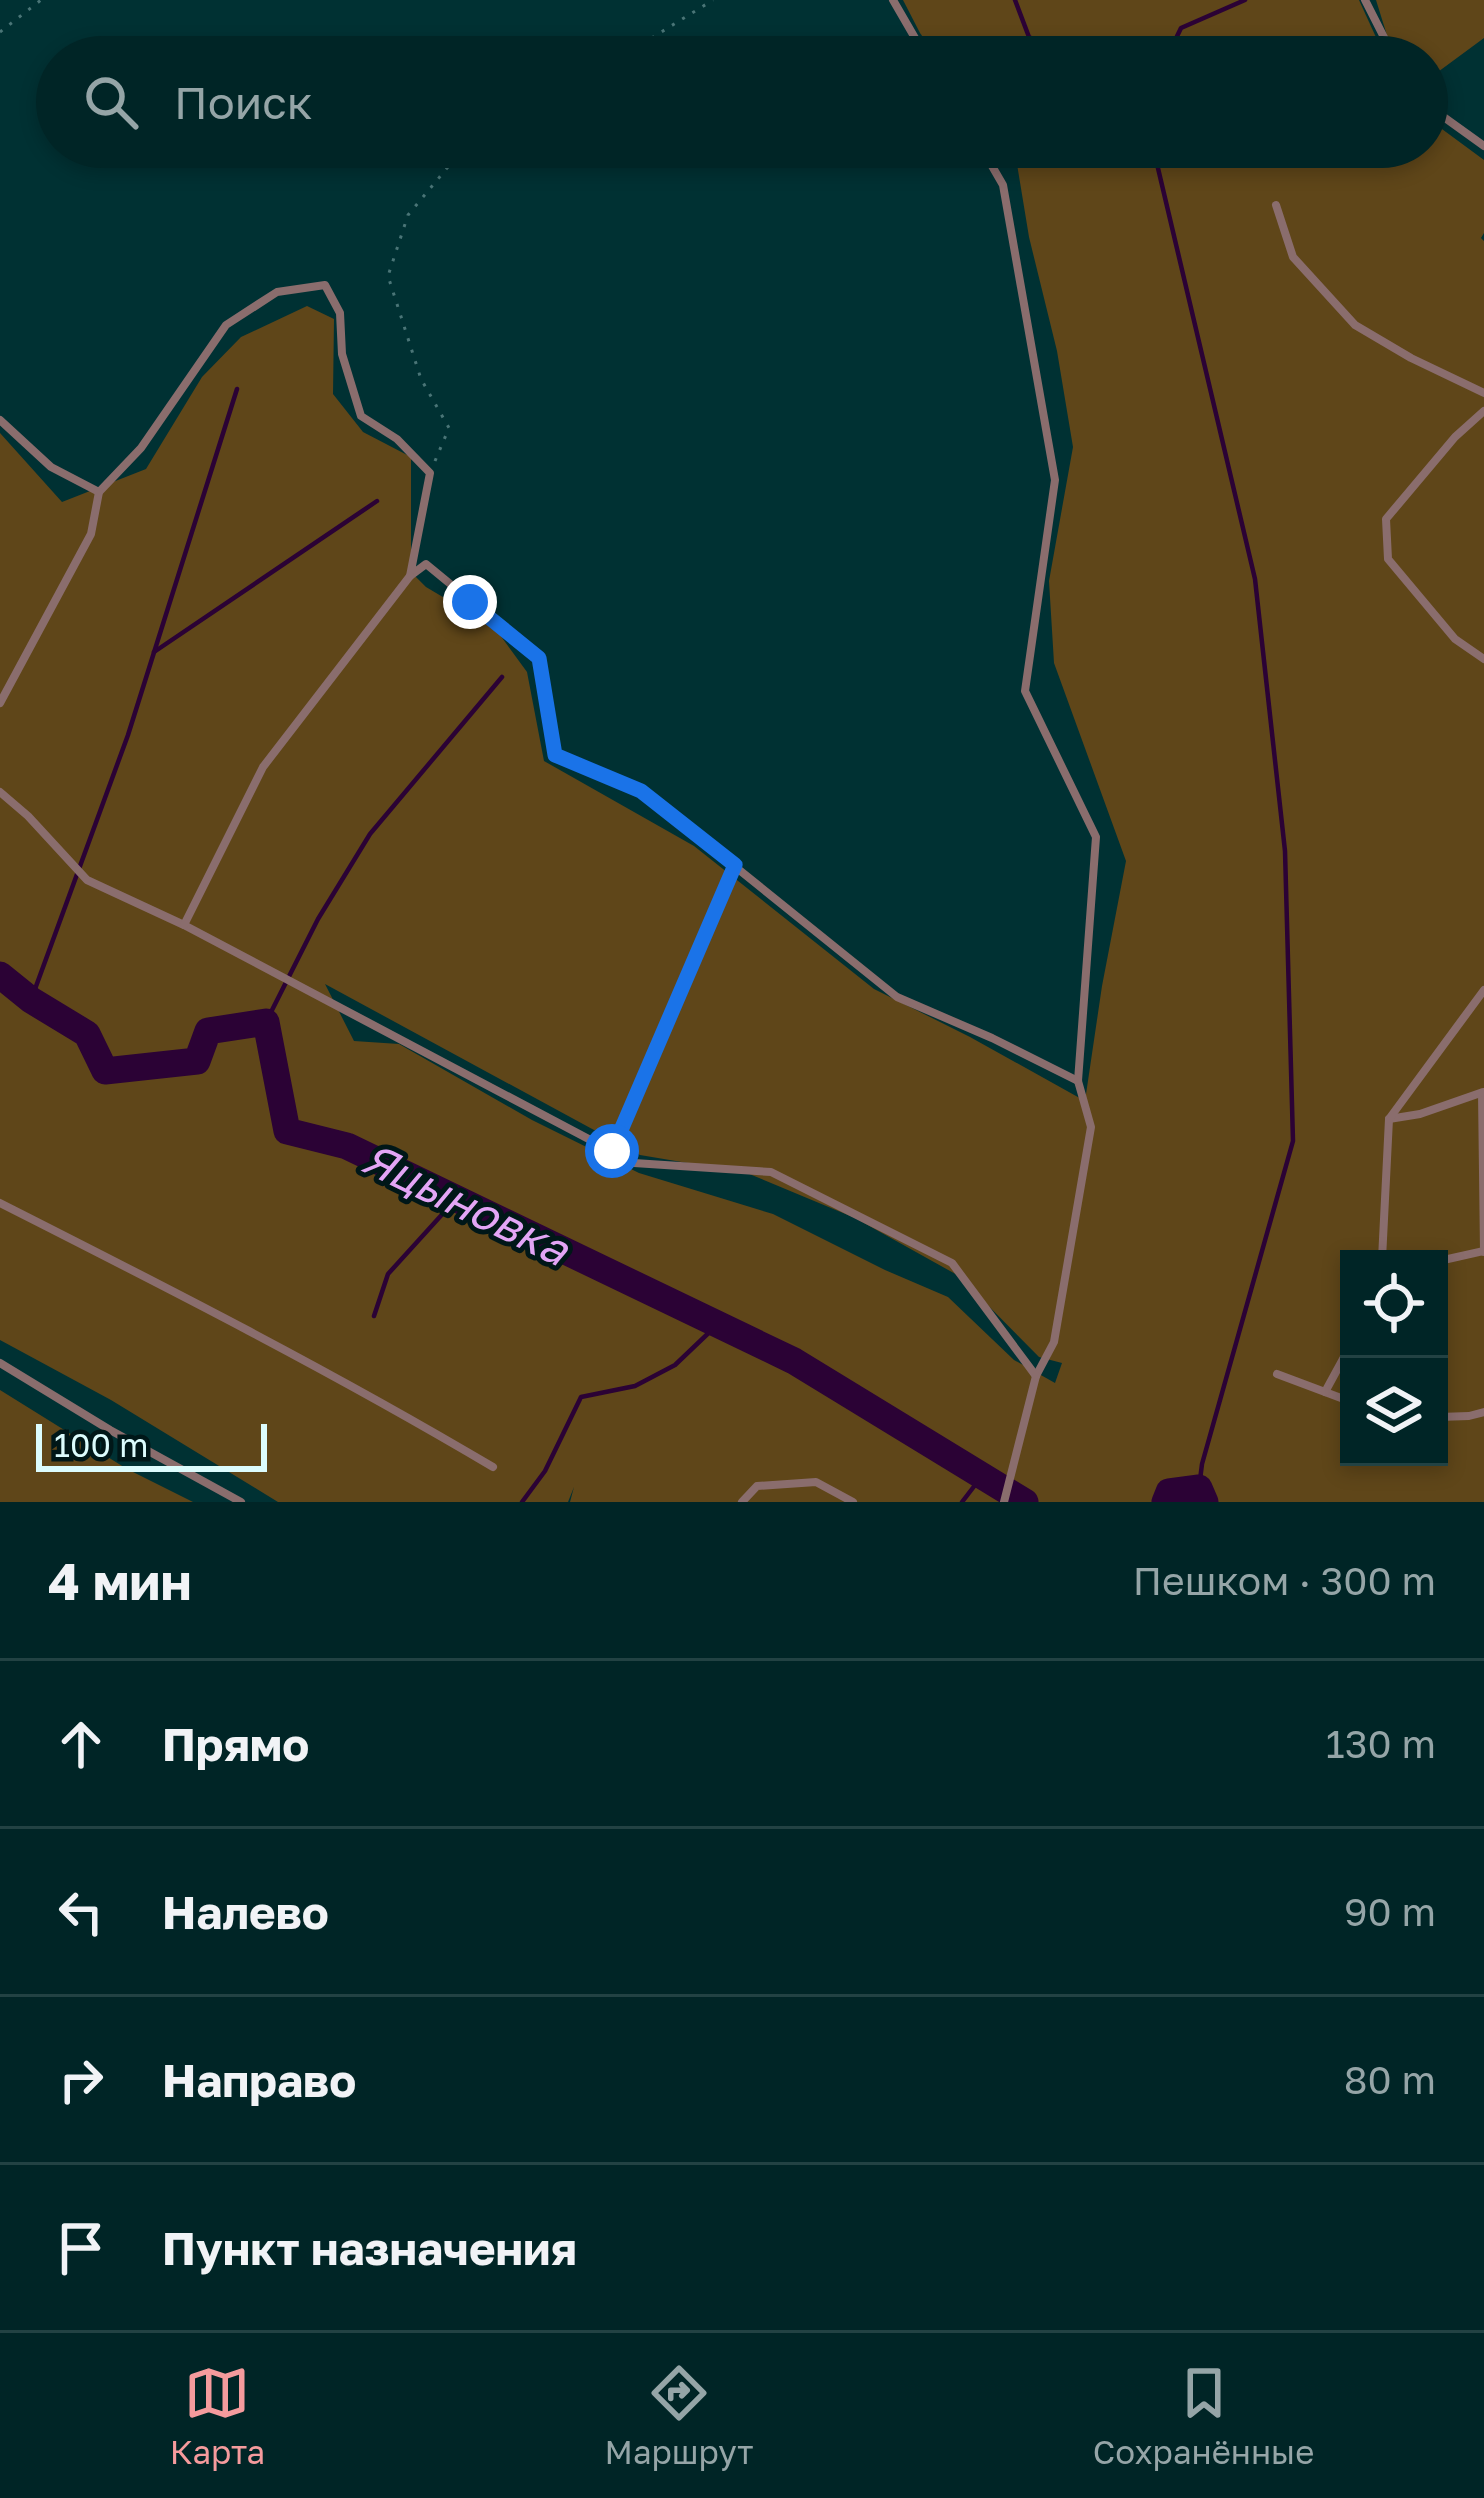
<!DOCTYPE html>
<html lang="ru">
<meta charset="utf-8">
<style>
:root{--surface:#002526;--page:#0a2d2e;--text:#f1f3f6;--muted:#95a5a7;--line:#224243;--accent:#f59b9d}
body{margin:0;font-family:"Golos Text",sans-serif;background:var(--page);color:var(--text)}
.controls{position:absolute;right:36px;bottom:36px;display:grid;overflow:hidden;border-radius:0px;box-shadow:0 6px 18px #0003}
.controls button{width:108px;height:108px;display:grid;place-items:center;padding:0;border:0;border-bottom:3px solid var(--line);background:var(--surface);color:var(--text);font:60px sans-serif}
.scale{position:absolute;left:36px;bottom:30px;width:231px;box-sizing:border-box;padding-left:12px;border:6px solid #dcfcfd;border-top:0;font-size:33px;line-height:42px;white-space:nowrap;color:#dcfcfd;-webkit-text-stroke:9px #001718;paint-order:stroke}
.stop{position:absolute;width:36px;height:36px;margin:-27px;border:9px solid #1a73e8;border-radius:50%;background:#fff}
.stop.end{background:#1a73e8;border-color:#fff;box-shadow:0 3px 12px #0008}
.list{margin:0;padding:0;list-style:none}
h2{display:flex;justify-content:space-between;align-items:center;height:156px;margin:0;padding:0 48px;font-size:51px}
h2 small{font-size:39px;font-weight:400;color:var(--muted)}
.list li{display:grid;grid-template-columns:78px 1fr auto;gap:36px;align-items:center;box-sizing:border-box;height:168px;padding:0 48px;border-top:3px solid var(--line)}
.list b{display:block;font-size:45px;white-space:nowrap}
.list em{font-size:39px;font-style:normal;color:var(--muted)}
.icon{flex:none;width:66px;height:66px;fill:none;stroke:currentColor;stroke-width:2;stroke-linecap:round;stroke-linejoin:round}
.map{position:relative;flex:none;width:1484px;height:1502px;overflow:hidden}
.search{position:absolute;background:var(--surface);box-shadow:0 6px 18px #0003;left:36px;right:36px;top:36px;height:132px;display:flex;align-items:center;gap:30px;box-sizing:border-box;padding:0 42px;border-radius:66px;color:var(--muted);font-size:45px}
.sheet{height:828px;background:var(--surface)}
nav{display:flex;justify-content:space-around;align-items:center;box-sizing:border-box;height:168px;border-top:3px solid var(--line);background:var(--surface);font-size:33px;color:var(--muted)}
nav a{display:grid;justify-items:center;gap:6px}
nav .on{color:var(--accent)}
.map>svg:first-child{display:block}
</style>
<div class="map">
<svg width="1484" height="1502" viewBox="0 0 1484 1502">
<rect width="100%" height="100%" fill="#003133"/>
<g fill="#5f4619" fill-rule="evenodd">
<polygon points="903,0 1359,0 1385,57 937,57 920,33"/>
<polygon points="1376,0 1484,0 1484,38 1427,80 1427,57 1400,57 1390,45"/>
<path d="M1427,118l57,42v73l-3,5 3,3v1261h-914l4,-15 -6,15h-290l-167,-102 -111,-60v-907l62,69 84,-33 56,-92 39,-40 66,-31 27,13 -1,75 30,38 48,25v115l15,15 69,41 32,44 17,89 150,85 180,143 96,48 115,64 17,-115 24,-125 -72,-198 -5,-82 24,-134 -16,-96 -28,-114 -13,-79 -10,-11h421zM325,984l315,171 107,18 108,45 104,58 80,81 23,6 -7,20 -41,-23 -66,-63 -63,-27 -112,-56 -134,-41 -107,-53 -133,-76 -45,-3zM1349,1259h90v198h-90z"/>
<polygon points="0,1390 127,1469 193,1502 0,1502"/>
</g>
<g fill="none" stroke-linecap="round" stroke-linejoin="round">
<g stroke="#2b0235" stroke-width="4.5">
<polyline points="1015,0 1029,37 1062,57"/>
<polyline points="1167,57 1181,28 1245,0"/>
<polyline points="1153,147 1255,579 1285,851 1293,1141 1202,1464 1199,1488"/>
<polyline points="154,652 377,501"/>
<polyline points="31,1000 128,735 237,389"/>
<polyline points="266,1022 318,919 370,834 502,677"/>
<polyline points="374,1316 388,1274 457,1198"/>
<polyline points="522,1502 545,1471 581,1397 635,1386 675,1365 718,1324"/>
<polyline points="962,1502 982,1476"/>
</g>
<g stroke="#2b0235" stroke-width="27">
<polyline points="0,975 31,1000 87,1034 105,1071 197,1061 208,1031 266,1022 287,1131 347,1146 794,1361 1025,1502"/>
<polyline points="1165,1502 1169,1492 1199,1488 1205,1502"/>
</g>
<g stroke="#4a7577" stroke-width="3" stroke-dasharray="3 9" stroke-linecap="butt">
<polyline points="0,32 41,0"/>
<polyline points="621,57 713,0"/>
<polyline points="435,461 449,428 421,379 388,276 408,215 448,167 479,147"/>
</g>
<g stroke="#8a6d6d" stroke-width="8">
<polyline points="893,0 926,57"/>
<polyline points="1365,0 1394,57"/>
<polyline points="1427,105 1484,146"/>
<polyline points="981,147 1003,185 1055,480 1025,691 1096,837 1078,1081 1091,1127 1054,1342 1036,1376 1004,1502"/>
<polyline points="1276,205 1293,257 1355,325 1411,358 1484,393"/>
<polyline points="1484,411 1455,437 1386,519 1388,559 1455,639 1484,659"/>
<polyline points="0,420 51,467 99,492 141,448 226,325 277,292 325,285 340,313 342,354 361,416 397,439 430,473 410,576 426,564 539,657 555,755 641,791 897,997 992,1038 1078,1081"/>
<polyline points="0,703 91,534 99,492"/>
<polyline points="0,792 28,816 87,880 184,925 634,1163 771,1172 952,1263 1036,1376"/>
<polyline points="184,925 263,767 410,576"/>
<polyline points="1482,1093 1484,1252"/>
<polyline points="1389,1119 1420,1114 1483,1092"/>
<polyline points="612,1151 734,866"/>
<path d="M0,1203c166,84 333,169 493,264"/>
<polyline points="1382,1259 1389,1119 1484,990"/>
<polyline points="1439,1261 1484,1251"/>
<polyline points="0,1363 110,1430 241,1502"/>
<polyline points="1277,1374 1349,1401"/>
<polyline points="1325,1392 1349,1348"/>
<polyline points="1439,1417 1469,1416 1484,1412"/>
<polyline points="742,1502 757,1486 816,1482 853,1502"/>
</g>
</g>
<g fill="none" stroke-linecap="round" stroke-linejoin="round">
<polyline stroke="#1a73e8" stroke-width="15" points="470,602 539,658 555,755 641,791 735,865 612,1151"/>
</g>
<g text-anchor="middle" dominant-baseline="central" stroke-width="10" stroke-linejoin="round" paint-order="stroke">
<g font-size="45" font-style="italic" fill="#e3a5f6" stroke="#001718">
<text transform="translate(466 1203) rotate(26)">Яцыновка</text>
</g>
</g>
</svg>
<div class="controls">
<button><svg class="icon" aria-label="locate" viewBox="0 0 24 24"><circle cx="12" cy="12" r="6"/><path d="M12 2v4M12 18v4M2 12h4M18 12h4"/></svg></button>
<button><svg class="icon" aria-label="layers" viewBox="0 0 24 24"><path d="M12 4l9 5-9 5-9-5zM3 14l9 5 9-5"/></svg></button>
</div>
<div class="scale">100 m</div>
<div class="stop" style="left:612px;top:1151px"></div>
<div class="stop end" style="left:470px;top:602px"></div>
<div class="search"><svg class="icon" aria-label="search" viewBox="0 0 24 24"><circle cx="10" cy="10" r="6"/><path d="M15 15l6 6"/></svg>Поиск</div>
</div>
<section class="sheet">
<h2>4 мин<small>Пешком · 300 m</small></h2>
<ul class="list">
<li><svg class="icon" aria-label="ahead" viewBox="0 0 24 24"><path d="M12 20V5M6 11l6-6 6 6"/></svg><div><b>Прямо</b></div><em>130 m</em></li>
<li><svg class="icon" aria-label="left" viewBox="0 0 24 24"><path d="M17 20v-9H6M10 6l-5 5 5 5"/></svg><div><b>Налево</b></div><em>90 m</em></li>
<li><svg class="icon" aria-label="right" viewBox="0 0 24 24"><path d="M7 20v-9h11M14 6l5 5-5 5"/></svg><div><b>Направо</b></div><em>80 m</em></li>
<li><svg class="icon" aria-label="arrive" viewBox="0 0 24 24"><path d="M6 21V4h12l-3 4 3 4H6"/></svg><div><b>Пункт назначения</b></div></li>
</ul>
</section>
<nav>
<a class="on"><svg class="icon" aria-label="map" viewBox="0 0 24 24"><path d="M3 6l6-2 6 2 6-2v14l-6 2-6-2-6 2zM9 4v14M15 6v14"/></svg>Карта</a>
<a><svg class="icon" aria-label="directions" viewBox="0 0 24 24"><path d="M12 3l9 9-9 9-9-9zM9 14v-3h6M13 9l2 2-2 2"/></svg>Маршрут</a>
<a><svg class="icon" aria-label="saved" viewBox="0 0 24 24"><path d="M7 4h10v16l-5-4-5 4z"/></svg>Сохранённые</a>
</nav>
